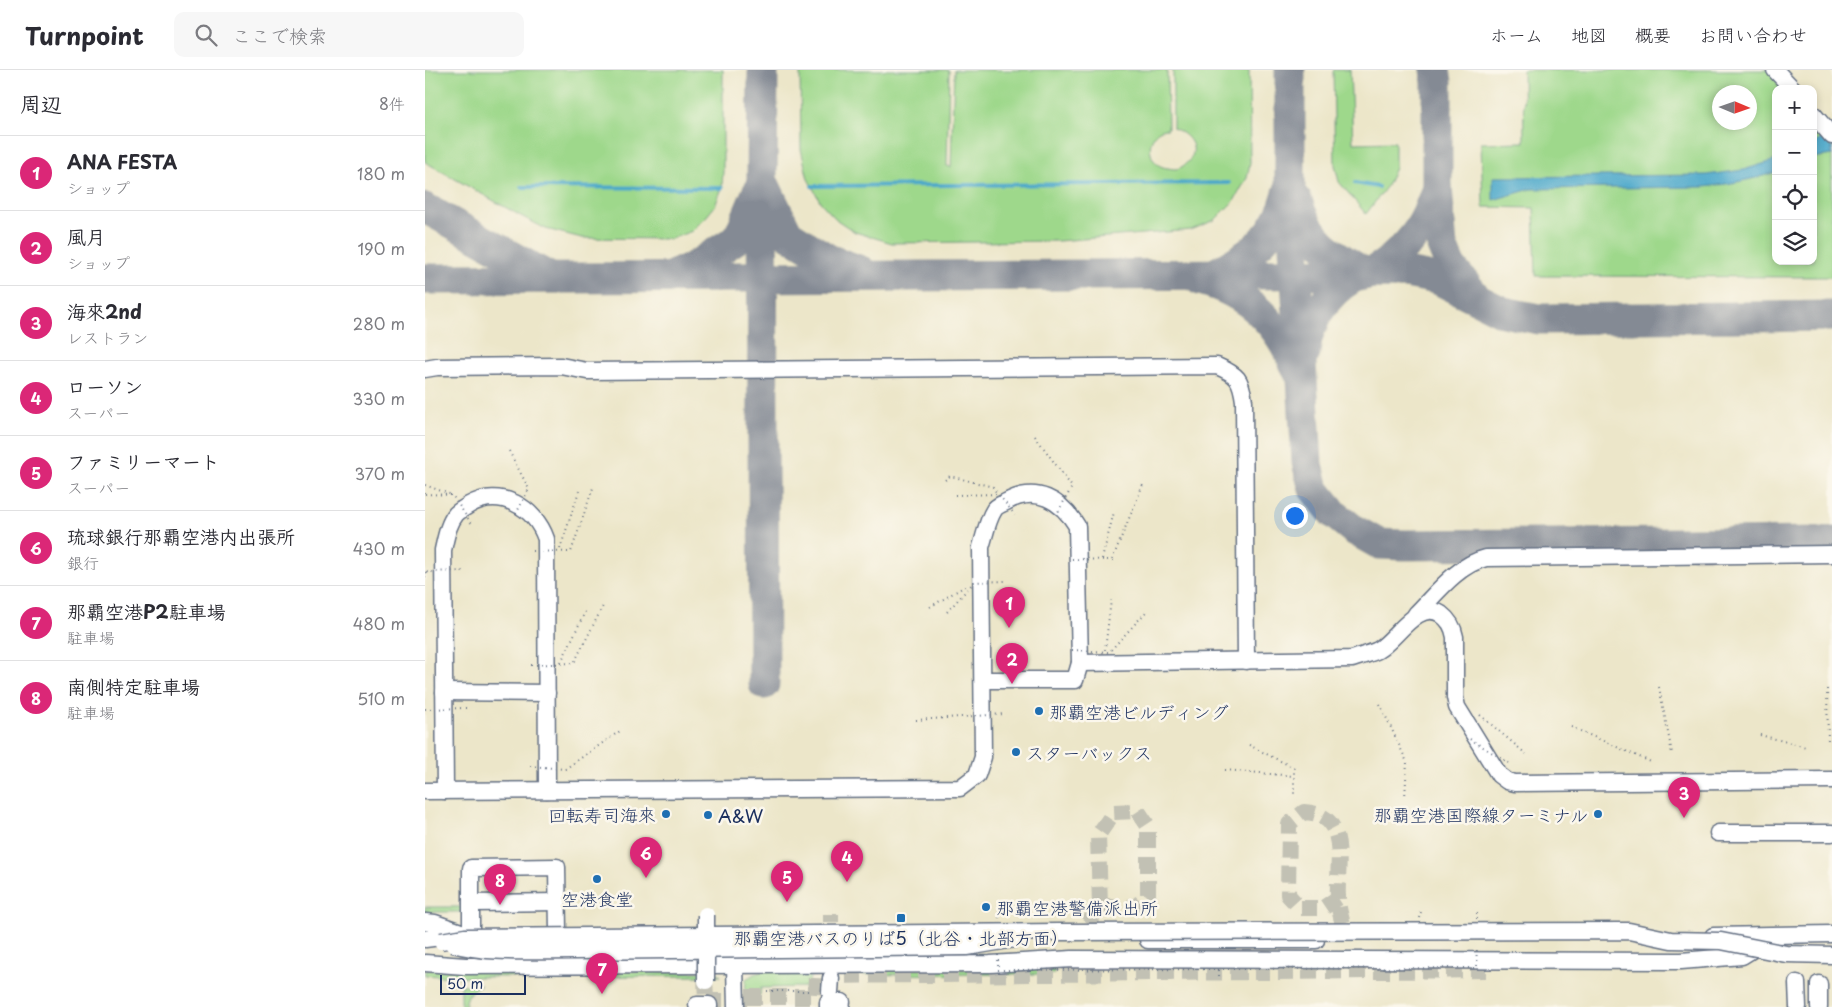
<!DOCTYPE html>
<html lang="ja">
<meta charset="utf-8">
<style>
:root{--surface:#fff;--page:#f7f7f7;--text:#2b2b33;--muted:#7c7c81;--line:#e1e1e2;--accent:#db2777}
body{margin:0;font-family:"Playpen Sans","Klee One",sans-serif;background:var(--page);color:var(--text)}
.controls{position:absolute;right:15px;top:15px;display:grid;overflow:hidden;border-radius:10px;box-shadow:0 2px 8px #0003}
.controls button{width:45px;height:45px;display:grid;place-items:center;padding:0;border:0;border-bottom:1px solid var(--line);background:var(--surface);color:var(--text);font:25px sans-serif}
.compass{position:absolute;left:1287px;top:15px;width:45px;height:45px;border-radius:50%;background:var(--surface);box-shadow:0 2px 8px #0003;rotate:92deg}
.scale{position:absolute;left:15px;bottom:12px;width:86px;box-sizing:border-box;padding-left:5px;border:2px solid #1b2f5e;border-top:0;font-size:14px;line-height:18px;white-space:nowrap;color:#1b2f5e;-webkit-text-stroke:4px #fbf7ec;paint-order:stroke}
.you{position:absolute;left:869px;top:445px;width:18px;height:18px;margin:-12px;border:4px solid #fff;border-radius:50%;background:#1a73e8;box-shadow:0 0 0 8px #1a73e833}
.badge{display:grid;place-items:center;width:32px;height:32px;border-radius:50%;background:var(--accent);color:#fff;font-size:16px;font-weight:700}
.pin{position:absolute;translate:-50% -41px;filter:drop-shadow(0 1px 2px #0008)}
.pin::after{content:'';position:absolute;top:26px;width:18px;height:15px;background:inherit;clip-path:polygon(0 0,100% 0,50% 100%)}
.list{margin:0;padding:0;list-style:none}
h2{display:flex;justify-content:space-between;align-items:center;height:65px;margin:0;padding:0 20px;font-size:21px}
h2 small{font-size:16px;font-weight:400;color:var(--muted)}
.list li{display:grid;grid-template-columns:32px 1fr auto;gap:15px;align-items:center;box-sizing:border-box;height:75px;padding:0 20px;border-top:1px solid var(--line)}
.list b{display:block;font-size:19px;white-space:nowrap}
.list p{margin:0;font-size:16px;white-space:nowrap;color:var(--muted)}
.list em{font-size:16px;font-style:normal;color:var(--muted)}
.icon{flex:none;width:28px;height:28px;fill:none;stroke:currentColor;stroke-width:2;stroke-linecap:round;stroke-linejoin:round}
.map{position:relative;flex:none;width:1407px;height:937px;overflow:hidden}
header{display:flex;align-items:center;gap:30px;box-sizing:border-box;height:70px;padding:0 25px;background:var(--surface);border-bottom:1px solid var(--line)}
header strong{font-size:24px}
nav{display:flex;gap:28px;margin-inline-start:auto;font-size:18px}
.search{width:350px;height:45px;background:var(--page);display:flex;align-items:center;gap:12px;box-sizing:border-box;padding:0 18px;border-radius:10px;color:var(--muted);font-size:19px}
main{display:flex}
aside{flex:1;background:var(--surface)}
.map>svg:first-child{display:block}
</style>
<header>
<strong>Turnpoint</strong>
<div class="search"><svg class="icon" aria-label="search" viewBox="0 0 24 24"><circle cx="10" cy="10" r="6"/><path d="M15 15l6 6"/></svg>ここで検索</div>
<nav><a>ホーム</a><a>地図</a><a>概要</a><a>お問い合わせ</a></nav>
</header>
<main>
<aside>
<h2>周辺<small>8件</small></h2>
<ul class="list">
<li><span class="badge">1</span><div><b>ANA FESTA</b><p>ショップ</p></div><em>180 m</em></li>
<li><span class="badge">2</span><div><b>風月</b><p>ショップ</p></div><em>190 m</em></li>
<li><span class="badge">3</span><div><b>海來2nd</b><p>レストラン</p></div><em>280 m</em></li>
<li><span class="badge">4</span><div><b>ローソン</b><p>スーパー</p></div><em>330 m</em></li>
<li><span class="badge">5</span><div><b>ファミリーマート</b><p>スーパー</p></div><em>370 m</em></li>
<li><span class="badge">6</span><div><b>琉球銀行那覇空港内出張所</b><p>銀行</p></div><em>430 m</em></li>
<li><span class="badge">7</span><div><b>那覇空港P2駐車場</b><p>駐車場</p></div><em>480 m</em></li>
<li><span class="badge">8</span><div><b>南側特定駐車場</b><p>駐車場</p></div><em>510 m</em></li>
</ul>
</aside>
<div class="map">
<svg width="1407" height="937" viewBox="0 0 1407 937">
<rect width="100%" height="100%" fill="#fbf7ec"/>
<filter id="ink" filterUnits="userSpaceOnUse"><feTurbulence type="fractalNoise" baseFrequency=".02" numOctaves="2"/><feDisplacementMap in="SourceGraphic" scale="10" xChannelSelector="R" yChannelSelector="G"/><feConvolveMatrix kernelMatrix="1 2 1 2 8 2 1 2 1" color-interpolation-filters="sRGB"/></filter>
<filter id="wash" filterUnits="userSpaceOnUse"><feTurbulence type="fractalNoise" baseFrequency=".0096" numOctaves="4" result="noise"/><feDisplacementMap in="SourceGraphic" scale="20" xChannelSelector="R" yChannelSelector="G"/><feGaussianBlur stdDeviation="1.12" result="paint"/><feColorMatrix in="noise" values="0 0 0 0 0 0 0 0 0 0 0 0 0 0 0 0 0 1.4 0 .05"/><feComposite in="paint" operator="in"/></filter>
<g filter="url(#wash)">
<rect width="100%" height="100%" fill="#ece6c9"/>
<g fill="#9ed88b" stroke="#5c8474" fill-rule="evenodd">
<polygon points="0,0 298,0 298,101 297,118 290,136 281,147 267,161 246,169 157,168 121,159 94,145 0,92"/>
<path d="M375,0h149l-2,96 4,1 3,-97h213l1,59c-22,-1 -25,37 0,39 6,1 9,2 15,-2 20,-14 8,-31 -10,-38v-58h76l1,93 -3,15 -13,23 -19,19 -24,10 -133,11 -166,2 -37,-11 -18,-12 -16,-17 -13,-24 -7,-30z"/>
<polygon points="908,0 925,0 928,73 970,72 970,98 962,116 941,144 914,112 910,95"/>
<path d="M1098,0h247l16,19h-10v172h37v-139l19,23v132l-296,-1 -2,-68 -51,-1 -2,-64 43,-1zM1294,22h30v30h-30z"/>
<polygon points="0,837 39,837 42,842 0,842"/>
<polygon points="629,899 629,904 385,905 384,917 336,918 335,925 320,925 321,909 329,904 341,900"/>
<polygon points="0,900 290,902 296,906 30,907 0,905"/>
<path d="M36,915h20c-11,5 -14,10 -16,22h-4z"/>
</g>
<g fill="#4ca8ca" stroke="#346c94">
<polygon points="1398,67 1407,78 1407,85 1388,88 1388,75"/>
<path d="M1351,90v12c-24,8 -47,12 -72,15l-173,2 -38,11v-23l213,-2 37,-5z"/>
</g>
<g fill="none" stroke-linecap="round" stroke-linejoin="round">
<g stroke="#4ca8ca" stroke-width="4">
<polyline points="930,113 953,117"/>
<polyline points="387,116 804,113"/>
<polyline points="96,117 297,118"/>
</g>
<g stroke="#848a94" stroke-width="31">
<polyline points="338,0 337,111 339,614"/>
<polyline points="865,0 865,110 882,392 889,419 909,444 929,460 954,474 979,475 1407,472"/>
<polyline points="1010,0 1012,12 1012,117 1017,176 1026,197 1048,223"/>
<polyline points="340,116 363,164 403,189 436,201"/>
<path d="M872,131c12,40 36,53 70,73"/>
<polyline points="0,138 124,207"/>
<path d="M789,204c38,-20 63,-38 74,-81"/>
<polyline points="249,205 270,196 313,168 332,123"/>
<polyline points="0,209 981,203 1012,209 1078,242 1114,249 1407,246"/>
<path d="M775,210c49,13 78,43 97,89"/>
<path d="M880,282c2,-29 22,-59 46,-73 5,-3 10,-3 15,-5 12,-4 26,-15 35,-24 20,-18 28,-38 36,-63"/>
</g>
</g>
</g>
<g filter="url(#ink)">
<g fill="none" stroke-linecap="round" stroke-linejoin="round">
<g stroke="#c2c1b4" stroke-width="16" stroke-dasharray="16 8" stroke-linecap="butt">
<path d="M913,828l-15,10h-23l-12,-13 1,-71 15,-12c47,2 32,53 34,85 0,14 6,29 9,42"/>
<polyline points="663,853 675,836 673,765 689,742 713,741 723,756 723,824 711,837 675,836"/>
<polyline points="406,876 406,844"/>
<polyline points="280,908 281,931 324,931"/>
<polyline points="321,927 390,927 391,906 1064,900"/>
</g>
<g stroke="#646f83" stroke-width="19">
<g id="minor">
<polyline points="1350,0 1368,19"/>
<polyline points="1388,44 1407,66"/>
<path d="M0,299l12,-2 124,-1 26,5 630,-5c21,9 24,13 27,35l2,260"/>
<path d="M991,544c20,-20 41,-49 70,-56l346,-4"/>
<polyline points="558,610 650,610 655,593"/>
<polyline points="19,622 122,623"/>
<path d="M0,721l535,-3 17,-13 6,-18 -2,-210c4,-12 6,-26 13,-37 2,-4 8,-6 12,-8 30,-17 55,-2 71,24l3,137 272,-4c8,-3 18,-5 26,-9 18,-10 40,-51 63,-36 8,6 12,12 14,23v60l2,10 42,68 8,6 8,2 317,-3"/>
<path d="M20,721l-2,-241c3,-13 5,-26 13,-36 4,-4 9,-6 13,-9 31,-18 66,2 77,34l1,251"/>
<polyline points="1293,763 1407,763"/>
<polyline points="46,833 133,832"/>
<polyline points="0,852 10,853 36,862"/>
<polyline points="46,863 46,798 132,797 133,862"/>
<polyline points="1288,866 1407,864"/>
<polyline points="0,869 30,865"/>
<polyline points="723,870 891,870"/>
<polyline points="0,893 40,896 565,894 647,889 1256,891 1317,886 1338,873"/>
<polyline points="310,895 311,937"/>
<polyline points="1372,913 1373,937"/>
<polyline points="1394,914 1394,937"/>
<polyline points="405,922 406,908"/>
<polyline points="272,935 284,935 284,937"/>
<polyline points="403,937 403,932 417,932"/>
</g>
</g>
<g stroke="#646f83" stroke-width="2" stroke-dasharray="1 4" stroke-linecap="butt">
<polyline points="520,410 525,406 568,417 571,422"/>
<polyline points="0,415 27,425"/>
<polyline points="135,479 154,421"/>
<polyline points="677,489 689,442"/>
<polyline points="0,503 2,502"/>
<polyline points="505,537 542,515"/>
<polyline points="680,580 686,530"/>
<polyline points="136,592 161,540"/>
<polyline points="1234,617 1247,683"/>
<polyline points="1402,619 1403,673"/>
<polyline points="955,634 982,692 980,728"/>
<polyline points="1055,645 1101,684"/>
<polyline points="1146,657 1226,692"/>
<polyline points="1335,665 1381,677"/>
<polyline points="824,675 869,698 869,726"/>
<polyline points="800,700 869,706"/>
<polyline points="995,848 996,841"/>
<polyline points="342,921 384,921"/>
</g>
<use href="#minor" stroke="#fff" stroke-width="16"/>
<g stroke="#646f83" stroke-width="19" stroke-linecap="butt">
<g id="minor-bridge">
<polyline points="281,845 281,911"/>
<polyline points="16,871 40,867 634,862 1204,861 1246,870 1296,871 1361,884 1407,885"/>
<path d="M28,874c36,10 84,7 121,7l393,-4 48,-8"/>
</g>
</g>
<g stroke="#646f83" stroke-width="2" stroke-dasharray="1 4" stroke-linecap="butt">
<polyline points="610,366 647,417 633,442"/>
<polyline points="84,381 104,419 91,444"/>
<polyline points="0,424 27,425 46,453"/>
<polyline points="530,425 573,424 590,445"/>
<polyline points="107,481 146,482 169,415"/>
<polyline points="647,489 687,490 719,412"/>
<polyline points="0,507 2,502 40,501"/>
<polyline points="522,542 549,512 581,511"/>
<polyline points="647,580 684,582 721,542"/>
<polyline points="106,595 149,593 178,536"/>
<polyline points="0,639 41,638"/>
<polyline points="491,650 580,644"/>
<polyline points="1045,669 1084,693"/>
<polyline points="105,696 140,699 195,661"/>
<polyline points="574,848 574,838"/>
<polyline points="1052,849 1052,841"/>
<polyline points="573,885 573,900 1051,898 1052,876"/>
<polyline points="794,900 794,909"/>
</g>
<use href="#minor-bridge" stroke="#fff" stroke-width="16"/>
</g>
</g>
<g fill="#1f6fb2" stroke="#fbf7ec" stroke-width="2">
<circle cx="614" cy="641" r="5"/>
<circle cx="591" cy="682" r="5"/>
<circle cx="241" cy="744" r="5"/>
<circle cx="1173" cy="744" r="5"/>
<circle cx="283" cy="745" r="5"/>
<circle cx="172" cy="809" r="5"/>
<circle cx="561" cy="837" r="5"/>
<rect x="471" y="843" width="10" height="10" rx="2.5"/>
</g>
<g text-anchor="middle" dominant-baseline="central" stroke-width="5" stroke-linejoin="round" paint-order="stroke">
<g font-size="18" fill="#1b2f5e" stroke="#fbf7ec" text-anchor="start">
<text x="624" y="641">那覇空港ビルディング</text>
<text x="601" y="682">スターバックス</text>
<text x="231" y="744" text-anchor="end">回転寿司海來</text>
<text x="1163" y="744" text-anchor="end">那覇空港国際線ターミナル</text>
<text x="293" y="745">A&amp;W</text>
<text x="172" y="828" text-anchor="middle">空港食堂</text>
<text x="571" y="837">那覇空港警備派出所</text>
<text x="476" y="867" text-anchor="middle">那覇空港バスのりば5（北谷・北部方面）</text>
</g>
</g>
</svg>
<div class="controls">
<button>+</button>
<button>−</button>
<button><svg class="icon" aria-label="locate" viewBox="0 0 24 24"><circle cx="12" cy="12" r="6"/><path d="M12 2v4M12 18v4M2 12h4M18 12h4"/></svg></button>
<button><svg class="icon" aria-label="layers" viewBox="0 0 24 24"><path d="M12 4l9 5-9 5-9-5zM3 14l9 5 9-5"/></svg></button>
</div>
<svg class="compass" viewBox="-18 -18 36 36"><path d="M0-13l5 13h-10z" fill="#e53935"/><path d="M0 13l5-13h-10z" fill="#7c7c81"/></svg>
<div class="scale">50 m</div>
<div class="you"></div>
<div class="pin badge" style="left:584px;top:558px">1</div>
<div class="pin badge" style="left:587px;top:614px">2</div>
<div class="pin badge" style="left:1259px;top:748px">3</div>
<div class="pin badge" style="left:422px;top:812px">4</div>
<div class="pin badge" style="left:362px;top:832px">5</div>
<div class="pin badge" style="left:221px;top:808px">6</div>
<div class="pin badge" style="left:177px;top:924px">7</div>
<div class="pin badge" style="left:75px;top:835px">8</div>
</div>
</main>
